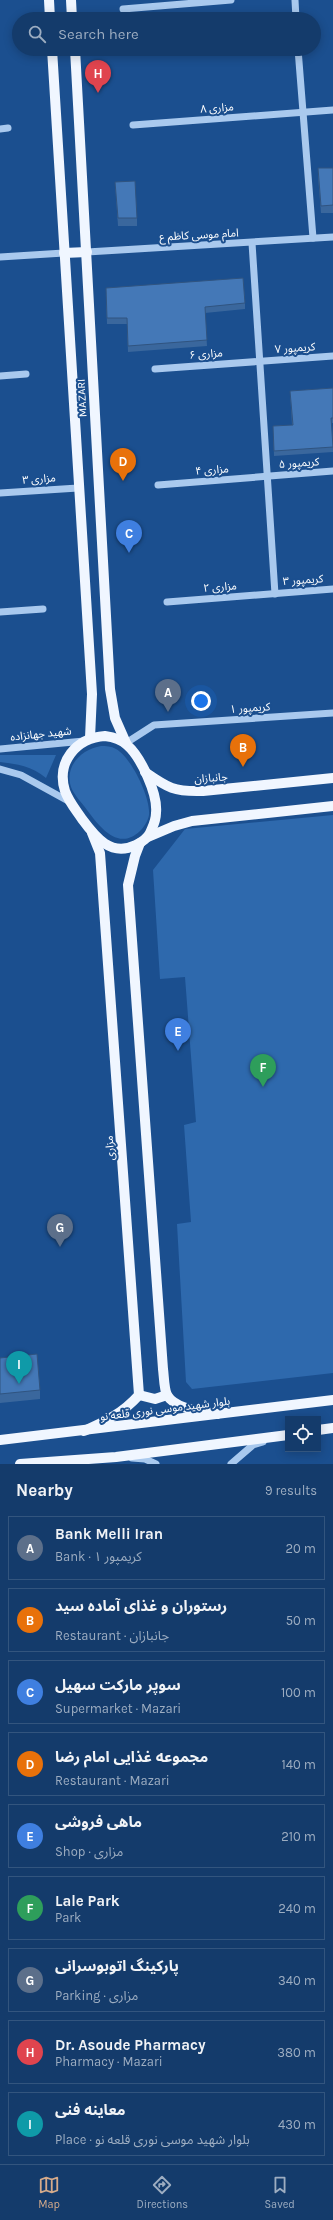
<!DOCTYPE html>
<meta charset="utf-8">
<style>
:root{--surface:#143b6b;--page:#214673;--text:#f1f3f6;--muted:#9dadc1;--line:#33557e;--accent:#d6ab8b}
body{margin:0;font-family:Karla,"Noto Sans Arabic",sans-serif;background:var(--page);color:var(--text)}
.controls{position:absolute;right:12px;bottom:12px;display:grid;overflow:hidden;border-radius:0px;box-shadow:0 2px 10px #0003}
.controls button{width:36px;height:36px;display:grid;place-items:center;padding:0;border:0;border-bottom:1px solid var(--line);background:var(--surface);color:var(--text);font:20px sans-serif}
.you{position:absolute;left:201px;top:701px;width:14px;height:14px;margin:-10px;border:3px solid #fff;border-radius:50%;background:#1a73e8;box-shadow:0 0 0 6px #1a73e833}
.badge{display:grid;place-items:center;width:26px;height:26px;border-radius:50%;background:var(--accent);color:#fff;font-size:13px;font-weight:700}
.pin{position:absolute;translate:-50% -33px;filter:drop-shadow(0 1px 2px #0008)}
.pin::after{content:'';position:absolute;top:21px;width:14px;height:12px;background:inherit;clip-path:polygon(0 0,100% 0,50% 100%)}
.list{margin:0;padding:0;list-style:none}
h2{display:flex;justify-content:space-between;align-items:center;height:52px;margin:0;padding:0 16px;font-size:17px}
h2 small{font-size:13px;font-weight:400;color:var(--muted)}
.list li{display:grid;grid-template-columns:26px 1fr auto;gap:12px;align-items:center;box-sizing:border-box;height:64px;margin:0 8px 8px;padding:0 8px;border:1px solid var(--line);border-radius:0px}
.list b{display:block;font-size:15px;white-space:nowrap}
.list p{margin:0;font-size:13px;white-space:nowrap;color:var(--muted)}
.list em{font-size:13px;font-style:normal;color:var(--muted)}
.icon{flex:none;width:22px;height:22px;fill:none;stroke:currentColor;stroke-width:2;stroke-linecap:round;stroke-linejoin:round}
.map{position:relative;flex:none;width:333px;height:1464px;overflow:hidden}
.search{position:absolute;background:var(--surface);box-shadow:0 2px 10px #0003;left:12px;right:12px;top:12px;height:44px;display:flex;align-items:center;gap:10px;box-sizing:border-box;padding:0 14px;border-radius:22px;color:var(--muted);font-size:15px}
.sheet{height:700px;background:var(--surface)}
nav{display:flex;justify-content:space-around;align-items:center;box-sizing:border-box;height:56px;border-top:1px solid var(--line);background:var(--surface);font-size:11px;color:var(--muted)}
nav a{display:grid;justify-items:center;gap:2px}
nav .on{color:var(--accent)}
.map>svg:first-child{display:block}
</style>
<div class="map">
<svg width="333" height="1464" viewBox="0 0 333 1464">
<rect width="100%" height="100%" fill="#1b4f8f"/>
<g fill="#2e69ad">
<path d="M101,746c5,0 10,0 15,3 15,8 35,49 33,66 -1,6 -5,12 -9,16 -22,21 -41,-5 -53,-21 -5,-7 -13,-15 -16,-23 -7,-21 11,-38 30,-41z"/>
<path d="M0,755h56l-10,23c-14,-12 -29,-14 -46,-16z"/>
<polygon points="333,815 333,1373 192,1389 186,1382 177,1224 191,1222 184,1125 196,1122 185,977 160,979 153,870 185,829"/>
</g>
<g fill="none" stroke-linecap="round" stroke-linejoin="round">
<g stroke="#a9c9ee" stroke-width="7">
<polyline points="295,0 296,19"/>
<polyline points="123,9 231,0"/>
<polyline points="298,49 313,238"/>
<polyline points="133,125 333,110"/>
<polyline points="0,129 8,128"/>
<polyline points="252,243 275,594"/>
<polyline points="87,252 333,237"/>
<polyline points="0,257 64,253"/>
<polyline points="155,369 333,356"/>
<polyline points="0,376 26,374"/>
<polyline points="158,485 333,471"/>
<polyline points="0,493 78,488"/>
<polyline points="167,602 333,589"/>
<polyline points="0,612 43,609"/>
<polyline points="126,743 154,725 333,713"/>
<polyline points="0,749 84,741"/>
<polyline points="0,769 21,775 70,802"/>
<polyline points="132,1458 145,1459 156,1464"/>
<polyline points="231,1464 253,1445 263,1442"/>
</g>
<g stroke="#f0f6ff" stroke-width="10">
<polyline points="49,0 50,19"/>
<polyline points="71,0 72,19"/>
<polyline points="52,49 92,694 90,738"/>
<polyline points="75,49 110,689 115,718 126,743"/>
<polyline points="64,253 87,252"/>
<path d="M105,736c8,1 16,3 22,9 14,12 31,49 29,68 0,8 -3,13 -6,20 -3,6 -8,9 -14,12 -25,12 -40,-7 -54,-26 -6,-9 -13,-17 -17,-28 -9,-29 11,-53 40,-55z"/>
<path d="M145,772c23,16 29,20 58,19l130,-13"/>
<polyline points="148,837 174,826 192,821 333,806"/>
<path d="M140,843l-5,13 -7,29 35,484c1,7 1,20 4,26 9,15 35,16 50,19"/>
<polyline points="139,1395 155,1399 167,1395"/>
<polyline points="318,1430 333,1428"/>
<path d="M84,1431c21,-9 39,-18 55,-36l-39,-542 -8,-20"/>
<polyline points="0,1440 333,1400"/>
<polyline points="20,1464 116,1457 288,1435"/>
</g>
</g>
<g fill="#3a679d">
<polygon points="318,168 333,168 333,213 321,213 318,176"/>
<polygon points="115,182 137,218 137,226 118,226"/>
<polygon points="106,294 245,303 245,309 205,313 207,346 128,352 127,324 107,324"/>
<polygon points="333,388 333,423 332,423 333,452 274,456 273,426 292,425 290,391"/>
<polygon points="0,1358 40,1390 40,1399 0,1403"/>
</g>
<g fill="#4478b7" stroke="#305480">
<polygon points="318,168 333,168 333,205 321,206"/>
<polygon points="135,181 137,218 118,218 115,182"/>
<polygon points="243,278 245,303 205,307 207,340 128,346 127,318 107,318 106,288"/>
<polygon points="333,388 333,418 331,418 333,447 274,451 273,426 293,425 290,391"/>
<polygon points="37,1354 40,1390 0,1394 0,1358"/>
</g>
<g text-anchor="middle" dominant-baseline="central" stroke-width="4" stroke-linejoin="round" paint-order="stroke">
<g font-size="11" fill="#fff" stroke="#1b4f8f">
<text transform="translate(217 108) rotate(-4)">مزاری ۸</text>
<text transform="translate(199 235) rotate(-3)">امام موسی کاظم ع</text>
<text transform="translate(295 348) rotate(-4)">کریمپور ۷</text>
<text transform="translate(206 354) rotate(-4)">مزاری ۶</text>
<text transform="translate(82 398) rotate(-93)">MAZARI</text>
<text transform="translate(299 463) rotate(-4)">کریمپور ۵</text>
<text transform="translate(212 470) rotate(-4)">مزاری ۴</text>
<text transform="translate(39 479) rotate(-4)">مزاری ۳</text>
<text transform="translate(303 580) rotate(-4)">کریمپور ۳</text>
<text transform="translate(220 587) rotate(-4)">مزاری ۲</text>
<text transform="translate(250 708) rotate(-4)">کریمپور ۱</text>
<text transform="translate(41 734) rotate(-6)">شهید جهانزاده</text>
<text transform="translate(211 778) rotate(-4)">جانبازان</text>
<text transform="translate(110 1148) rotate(-94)">مزاری</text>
<text transform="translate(165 1409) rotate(-7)">بلوار شهید موسی نوری قلعه نو</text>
</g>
</g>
</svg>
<div class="controls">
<button><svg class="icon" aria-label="locate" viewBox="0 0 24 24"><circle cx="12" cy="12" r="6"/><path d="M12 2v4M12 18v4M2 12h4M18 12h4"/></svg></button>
</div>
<div class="you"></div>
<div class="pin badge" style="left:168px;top:712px;background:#5c6f8a">A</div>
<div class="pin badge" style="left:243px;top:767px;background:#e8710a">B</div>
<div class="pin badge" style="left:129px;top:553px;background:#3f7fe0">C</div>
<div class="pin badge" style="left:123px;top:481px;background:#e8710a">D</div>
<div class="pin badge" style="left:178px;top:1051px;background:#3f7fe0">E</div>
<div class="pin badge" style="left:263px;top:1087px;background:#2e9e5b">F</div>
<div class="pin badge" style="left:60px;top:1247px;background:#5c6f8a">G</div>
<div class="pin badge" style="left:98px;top:93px;background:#e0444e">H</div>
<div class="pin badge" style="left:19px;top:1384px;background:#0f9aa8">I</div>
<div class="search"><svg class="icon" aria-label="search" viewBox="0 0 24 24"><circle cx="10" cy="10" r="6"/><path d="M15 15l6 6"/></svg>Search here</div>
</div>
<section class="sheet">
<h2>Nearby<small>9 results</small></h2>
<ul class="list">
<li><span class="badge" style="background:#5c6f8a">A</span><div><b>Bank Melli Iran</b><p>Bank · کریمپور ۱</p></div><em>20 m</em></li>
<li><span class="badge" style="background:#e8710a">B</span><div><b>رستوران و غذای آماده سید</b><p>Restaurant · جانبازان</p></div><em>50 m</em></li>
<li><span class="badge" style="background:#3f7fe0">C</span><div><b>سوپر مارکت سهیل</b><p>Supermarket · Mazari</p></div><em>100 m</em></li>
<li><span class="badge" style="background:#e8710a">D</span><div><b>مجموعه غذایی امام رضا</b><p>Restaurant · Mazari</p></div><em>140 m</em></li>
<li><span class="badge" style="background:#3f7fe0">E</span><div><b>ماهی فروشی</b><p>Shop · مزاری</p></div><em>210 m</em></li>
<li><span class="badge" style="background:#2e9e5b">F</span><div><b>Lale Park</b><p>Park</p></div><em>240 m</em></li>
<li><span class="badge" style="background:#5c6f8a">G</span><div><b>پارکینگ اتوبوسرانی</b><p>Parking · مزاری</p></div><em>340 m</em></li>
<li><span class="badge" style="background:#e0444e">H</span><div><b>Dr. Asoude Pharmacy</b><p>Pharmacy · Mazari</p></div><em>380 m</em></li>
<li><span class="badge" style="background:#0f9aa8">I</span><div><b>معاینه فنی</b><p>Place · بلوار شهید موسی نوری قلعه نو</p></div><em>430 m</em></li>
</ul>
</section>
<nav>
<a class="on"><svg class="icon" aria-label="map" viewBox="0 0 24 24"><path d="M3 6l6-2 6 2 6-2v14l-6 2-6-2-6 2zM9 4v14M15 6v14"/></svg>Map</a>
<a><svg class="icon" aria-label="directions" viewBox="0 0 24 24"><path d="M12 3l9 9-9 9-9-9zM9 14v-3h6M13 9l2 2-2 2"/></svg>Directions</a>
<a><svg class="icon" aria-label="saved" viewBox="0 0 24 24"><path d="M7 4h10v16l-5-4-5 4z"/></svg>Saved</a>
</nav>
